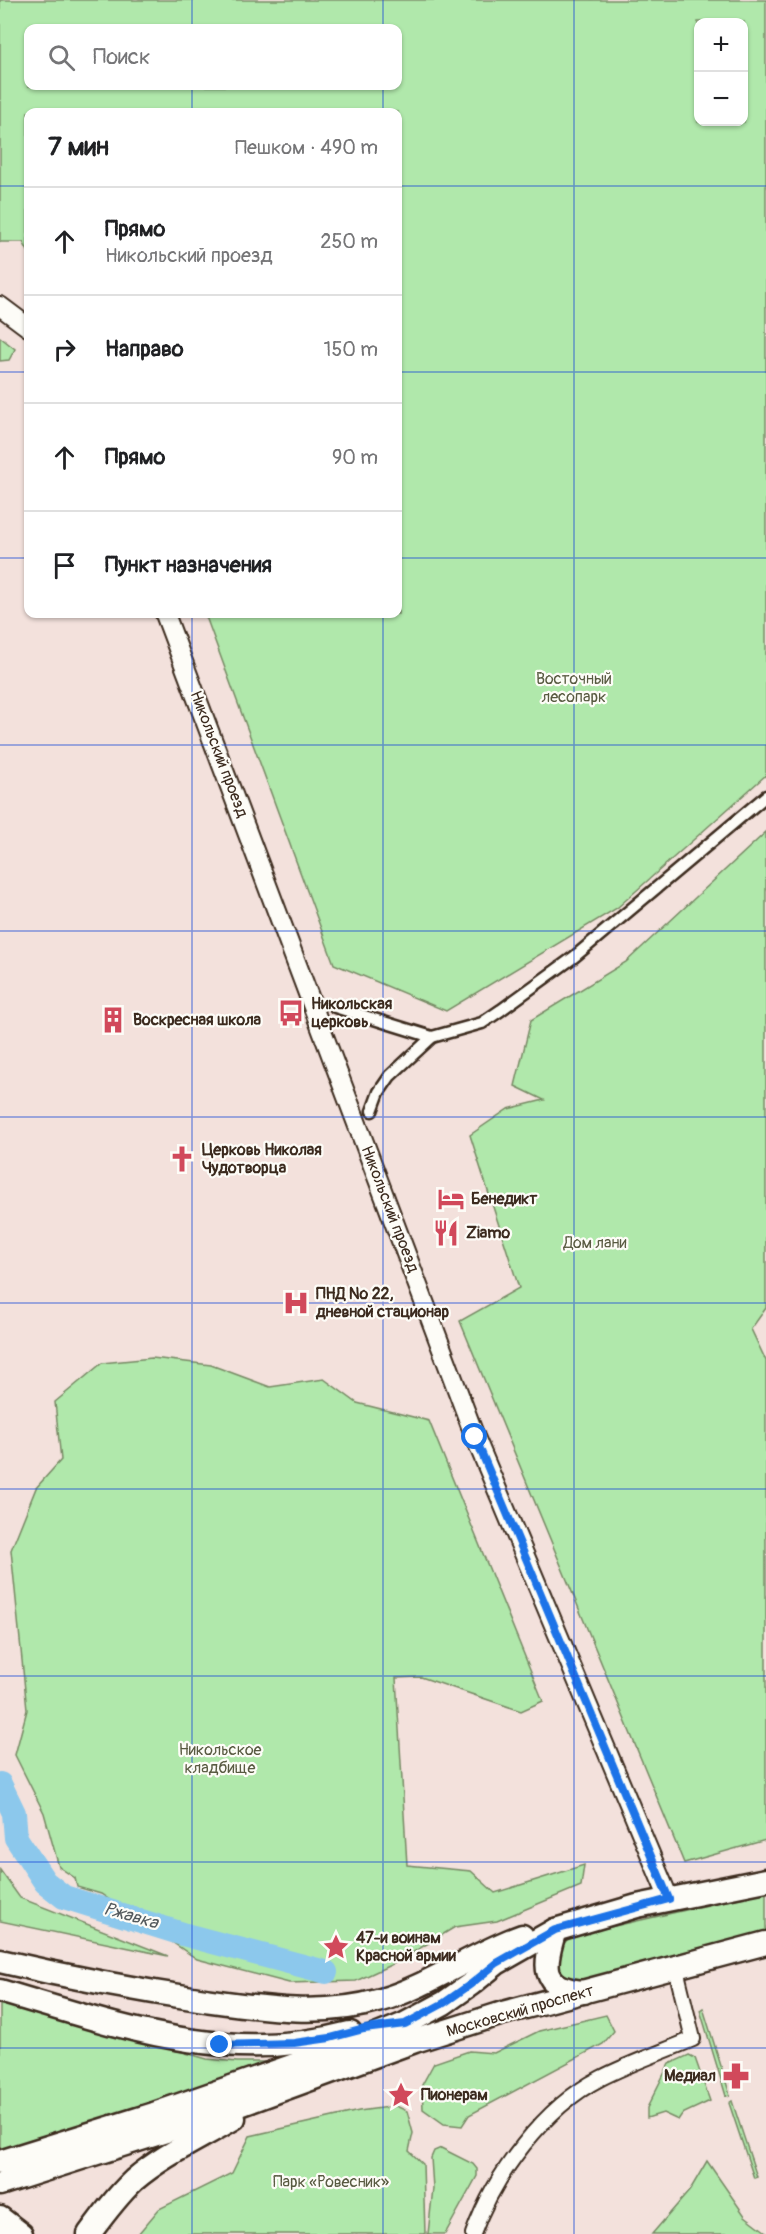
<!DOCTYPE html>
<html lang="ru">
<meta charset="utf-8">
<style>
:root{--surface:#fff;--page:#f2f2f2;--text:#202124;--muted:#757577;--line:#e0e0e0}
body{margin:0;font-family:Pangolin,sans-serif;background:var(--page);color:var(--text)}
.controls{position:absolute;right:18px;top:18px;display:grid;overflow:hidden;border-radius:12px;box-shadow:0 2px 4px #0004}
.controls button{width:54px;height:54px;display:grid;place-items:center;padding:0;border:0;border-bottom:2px solid var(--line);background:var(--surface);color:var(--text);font:30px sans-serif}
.stop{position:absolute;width:18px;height:18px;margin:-14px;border:4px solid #1a73e8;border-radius:50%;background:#fff}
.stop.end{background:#1a73e8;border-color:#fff;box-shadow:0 2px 6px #0008}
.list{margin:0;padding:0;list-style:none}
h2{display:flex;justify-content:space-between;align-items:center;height:78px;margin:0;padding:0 24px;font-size:26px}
h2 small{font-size:20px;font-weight:400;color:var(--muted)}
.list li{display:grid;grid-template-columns:39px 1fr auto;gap:18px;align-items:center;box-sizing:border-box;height:108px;padding:0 24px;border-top:2px solid var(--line)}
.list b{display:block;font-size:22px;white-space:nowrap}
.list p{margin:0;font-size:20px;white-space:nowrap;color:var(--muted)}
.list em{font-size:20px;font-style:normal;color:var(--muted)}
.icon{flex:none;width:33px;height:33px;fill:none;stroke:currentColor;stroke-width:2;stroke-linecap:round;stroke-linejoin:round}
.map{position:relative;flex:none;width:766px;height:2234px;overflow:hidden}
.search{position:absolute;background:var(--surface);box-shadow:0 2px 4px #0004;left:24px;top:24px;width:378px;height:66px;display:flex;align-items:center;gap:15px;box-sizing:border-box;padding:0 21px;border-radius:12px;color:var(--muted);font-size:22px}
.panel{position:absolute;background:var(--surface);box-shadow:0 2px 4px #0004;left:24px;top:108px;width:378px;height:510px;border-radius:12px}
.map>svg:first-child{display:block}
</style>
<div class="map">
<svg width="766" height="2234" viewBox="0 0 766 2234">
<rect width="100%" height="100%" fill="#f3e1dc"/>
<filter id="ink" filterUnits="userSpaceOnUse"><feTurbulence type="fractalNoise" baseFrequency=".0167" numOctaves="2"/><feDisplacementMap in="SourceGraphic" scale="12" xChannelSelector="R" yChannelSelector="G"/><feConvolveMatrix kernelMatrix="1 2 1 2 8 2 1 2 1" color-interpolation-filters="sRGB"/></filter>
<g filter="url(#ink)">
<g fill="#b0e8ab" stroke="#768964" stroke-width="1.5" fill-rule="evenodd">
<path d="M0,0h766v775l-149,133 -171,103 -112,-47 -129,-350h193v-502h-370v139l-5,-9h-23zM698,22h46v100h-46zM28,28h370v58h-370z"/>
<polygon points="0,337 15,349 9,360 0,361"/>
<polygon points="766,832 766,1308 751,1329 766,1361 766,1840 684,1863 460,1321 519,1288 470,1135 508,1109 544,1100 515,1086 531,1020 626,962"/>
<polygon points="152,1358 211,1365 270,1387 324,1379 357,1403 429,1421 543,1701 521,1711 421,1677 396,1678 407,1865 471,1871 495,1893 584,1865 581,1886 497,1921 455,1927 397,1962 356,1981 289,1983 197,1959 101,1894 77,1887 75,1878 59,1867 44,1813 15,1755 27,1710 11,1550 36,1488 61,1460 55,1402 102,1363"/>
<polygon points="0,1870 20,1898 168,1956 0,1921"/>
<path d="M766,1892v45l-178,48 -26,-9c-8,-20 -5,-24 8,-40z"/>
<polygon points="0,2001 207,2059 237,2062 265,2062 266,2067 0,2156"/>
<polygon points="703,2008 730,2095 726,2096 700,2010"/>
<polygon points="606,2015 614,2031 603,2044 469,2115 462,2126 444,2124 423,2109 422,2085 434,2063 469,2051 494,2053 539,2031"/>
<polygon points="689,2055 695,2058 710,2101 682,2114 678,2120 663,2113 647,2118 647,2108 669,2064"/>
<polygon points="732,2101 757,2177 754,2178 729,2103"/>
<polygon points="396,2106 407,2111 413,2133 409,2151 423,2164 425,2234 138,2234 159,2209 232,2173 250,2136 359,2111"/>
<polygon points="441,2148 473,2164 477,2169 477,2176 445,2234 428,2234 433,2188 431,2158 434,2151"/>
<polygon points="707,2161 745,2216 766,2232 766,2234 652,2234 690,2190"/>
</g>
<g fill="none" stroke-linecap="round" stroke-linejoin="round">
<polyline stroke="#8cc8ec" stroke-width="24" points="0,1784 14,1813 16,1838 45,1882 64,1897 186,1935 326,1972"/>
<g stroke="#3b2a1e" stroke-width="15">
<g id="pedestrian">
<polyline points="335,1007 432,1037"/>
<polyline points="372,1111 379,1092 390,1076 432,1037 482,1023 501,1010 574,957 766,796"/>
</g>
</g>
<g stroke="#3b2a1e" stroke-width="18">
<path id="minor" d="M473,2234c21,-59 71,-127 128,-156 29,-15 62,-26 92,-39l-17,-70"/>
</g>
<g stroke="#3b2a1e" stroke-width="22">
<g id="tertiary">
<polyline points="0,306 28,327"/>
<polyline points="165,614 475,1437 669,1899"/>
</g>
</g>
<g stroke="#3b2a1e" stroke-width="27">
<g id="primary">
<path d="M555,1930c-11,35 -16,58 29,62"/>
<path d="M0,1961c68,16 136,29 205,39 58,8 119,17 176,0 48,-14 93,-47 141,-64"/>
<path d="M0,1991c119,35 225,75 350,42"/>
<polyline points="0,2162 154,2114 366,2040 405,2024 444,2003 471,1984 497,1963 555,1930 637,1906 766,1880"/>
<polyline points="0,2184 185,2125 415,2041 503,2013 766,1943"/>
<polyline points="0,2218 21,2234"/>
<path d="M89,2234c14,-19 28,-38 45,-54 29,-25 67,-42 100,-62"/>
</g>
</g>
<use href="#pedestrian" stroke="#fdfcf7" stroke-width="10"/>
<use href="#minor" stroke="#fdfcf7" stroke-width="14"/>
<use href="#tertiary" stroke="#fdfcf7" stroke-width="18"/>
<use href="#primary" stroke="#fdfcf7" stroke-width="22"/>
</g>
</g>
<g fill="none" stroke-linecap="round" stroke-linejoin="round" filter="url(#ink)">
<polyline stroke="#1a73e8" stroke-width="8" points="220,2045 294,2043 330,2038 364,2029 405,2024 444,2003 471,1984 497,1963 555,1930 669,1899 475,1437"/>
</g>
<path fill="none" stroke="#1d4ed8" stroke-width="1.5" stroke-opacity="0.55" d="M192,0v28M383,0v28M574,0v2234M192,86v26M383,86v26M0,186h28M398,186h368M0,372h28M398,372h368M0,558h28M398,558h368M192,614v1620M383,614v1620M0,745h766M0,931h766M0,1117h766M0,1303h766M0,1489h766M0,1676h766M0,1862h766M0,2048h766"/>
<defs>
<g id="bus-bare" transform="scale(2.07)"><path d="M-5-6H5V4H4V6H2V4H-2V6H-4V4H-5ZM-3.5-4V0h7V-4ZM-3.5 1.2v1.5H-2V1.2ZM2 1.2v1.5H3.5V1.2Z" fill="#d1495b" stroke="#fdfcf7" stroke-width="2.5" paint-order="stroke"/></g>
<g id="building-bare" transform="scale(2.07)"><path d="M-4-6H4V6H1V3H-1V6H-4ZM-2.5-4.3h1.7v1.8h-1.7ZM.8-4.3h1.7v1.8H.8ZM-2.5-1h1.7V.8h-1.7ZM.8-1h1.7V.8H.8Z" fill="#d1495b" stroke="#fdfcf7" stroke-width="2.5" paint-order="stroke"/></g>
<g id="church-bare" transform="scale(2.07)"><path d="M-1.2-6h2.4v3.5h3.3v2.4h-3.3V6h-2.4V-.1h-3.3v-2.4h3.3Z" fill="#d1495b" stroke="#fdfcf7" stroke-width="2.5" paint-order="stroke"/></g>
<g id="hotel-bare" transform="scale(2.07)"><path d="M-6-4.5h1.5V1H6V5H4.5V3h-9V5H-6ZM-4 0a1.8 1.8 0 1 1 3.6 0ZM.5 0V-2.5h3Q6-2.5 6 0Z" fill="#d1495b" stroke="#fdfcf7" stroke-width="2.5" paint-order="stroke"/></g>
<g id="restaurant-bare" transform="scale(2.07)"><path d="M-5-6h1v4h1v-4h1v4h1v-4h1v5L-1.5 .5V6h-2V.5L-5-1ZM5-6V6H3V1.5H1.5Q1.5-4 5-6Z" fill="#d1495b" stroke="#fdfcf7" stroke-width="2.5" paint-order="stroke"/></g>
<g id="hospital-bare" transform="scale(2.07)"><path d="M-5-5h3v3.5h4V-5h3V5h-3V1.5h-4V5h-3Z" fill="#d1495b" stroke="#fdfcf7" stroke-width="2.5" paint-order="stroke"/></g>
<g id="sight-bare" transform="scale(2.07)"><path d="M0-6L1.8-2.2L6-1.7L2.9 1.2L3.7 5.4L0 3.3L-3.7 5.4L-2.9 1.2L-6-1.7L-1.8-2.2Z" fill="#d1495b" stroke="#fdfcf7" stroke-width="2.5" paint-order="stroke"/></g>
<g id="pharmacy-bare" transform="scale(2.07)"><path d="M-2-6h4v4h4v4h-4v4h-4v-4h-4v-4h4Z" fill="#d1495b" stroke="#fdfcf7" stroke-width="2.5" paint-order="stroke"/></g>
</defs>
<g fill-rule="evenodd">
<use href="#bus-bare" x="291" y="1013"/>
<use href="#building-bare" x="113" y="1020"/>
<use href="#church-bare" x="182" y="1159"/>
<use href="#hotel-bare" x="451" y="1199"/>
<use href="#restaurant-bare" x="446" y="1233"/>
<use href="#hospital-bare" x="296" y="1303"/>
<use href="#sight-bare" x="336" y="1947"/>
<use href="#pharmacy-bare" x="736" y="2076"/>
<use href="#sight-bare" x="401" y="2095"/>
</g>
<g text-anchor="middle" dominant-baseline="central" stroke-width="4.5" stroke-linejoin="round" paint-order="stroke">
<g font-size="16" fill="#585a41" stroke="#fdfcf7">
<text x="574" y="679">Восточный<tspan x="574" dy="18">лесопарк</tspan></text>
<text x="595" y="1243">Дом лани</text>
<text x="220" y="1750">Никольское<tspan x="220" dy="18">кладбище</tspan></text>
<text x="331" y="2182">Парк «Ровесник»</text>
</g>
<g font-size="16" fill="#3b2a1e" stroke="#fdfcf7">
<text transform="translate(219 754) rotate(69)">Никольский проезд</text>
<text transform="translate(390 1209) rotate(69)">Никольский проезд</text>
<text transform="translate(520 2011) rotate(-16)">Московский проспект</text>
</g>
<g font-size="16" font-weight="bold" fill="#3b2a1e" stroke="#fdfcf7" text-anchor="start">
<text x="311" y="1004">Никольская<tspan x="311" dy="18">церковь</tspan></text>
<text x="133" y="1020">Воскресная школа</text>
<text x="202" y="1150">Церковь Николая<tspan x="202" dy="18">Чудотворца</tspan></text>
<text x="471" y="1199">Бенедикт</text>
<text x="466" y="1233">Ziamo</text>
<text x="316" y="1294">ПНД № 22,<tspan x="316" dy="18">дневной стационар</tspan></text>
<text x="356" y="1938">47-и воинам<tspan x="356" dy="18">Красной армии</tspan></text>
<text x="716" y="2076" text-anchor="end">Медиал</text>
<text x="421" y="2095">Пионерам</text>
</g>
<g font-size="18" font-style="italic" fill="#53595c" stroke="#fdfcf7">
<text transform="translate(131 1916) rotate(16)">Ржавка</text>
</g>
</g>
</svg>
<div class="controls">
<button>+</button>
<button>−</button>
</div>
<div class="stop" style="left:475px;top:1437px"></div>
<div class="stop end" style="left:220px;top:2045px"></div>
<div class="search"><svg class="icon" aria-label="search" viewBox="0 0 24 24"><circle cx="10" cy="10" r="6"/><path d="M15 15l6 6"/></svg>Поиск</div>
<section class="panel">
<h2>7 мин<small>Пешком · 490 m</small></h2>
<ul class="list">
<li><svg class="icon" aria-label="ahead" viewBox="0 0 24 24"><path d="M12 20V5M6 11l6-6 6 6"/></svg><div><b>Прямо</b><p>Никольский проезд</p></div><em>250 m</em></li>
<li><svg class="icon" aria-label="right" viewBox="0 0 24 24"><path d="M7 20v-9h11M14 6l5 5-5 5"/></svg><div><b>Направо</b></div><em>150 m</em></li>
<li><svg class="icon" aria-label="ahead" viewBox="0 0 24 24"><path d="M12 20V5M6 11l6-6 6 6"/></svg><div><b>Прямо</b></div><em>90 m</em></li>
<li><svg class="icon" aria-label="arrive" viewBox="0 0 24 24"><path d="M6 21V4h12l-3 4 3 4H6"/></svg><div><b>Пункт назначения</b></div></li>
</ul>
</section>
</div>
